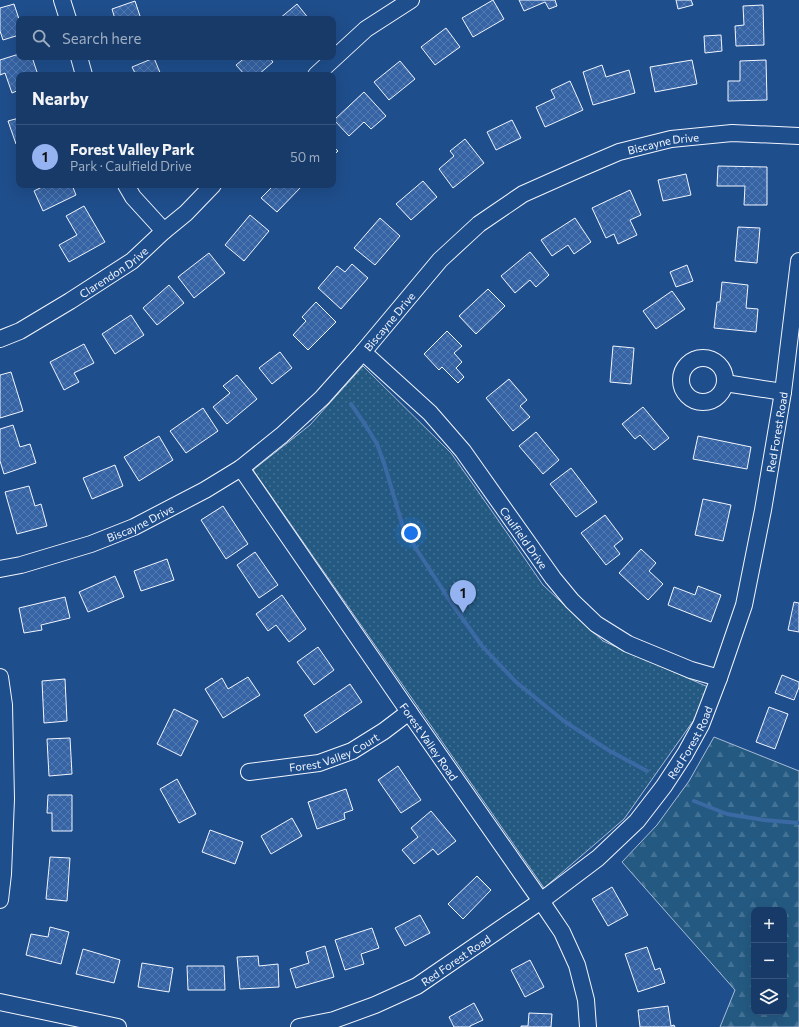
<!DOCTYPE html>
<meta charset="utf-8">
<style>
:root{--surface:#173a69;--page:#244571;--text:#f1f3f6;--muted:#9eadc0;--line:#36547d;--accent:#95b2f1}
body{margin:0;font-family:Commissioner,sans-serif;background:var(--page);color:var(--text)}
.controls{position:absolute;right:12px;bottom:12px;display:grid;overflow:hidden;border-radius:8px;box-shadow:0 4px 16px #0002}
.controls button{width:36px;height:36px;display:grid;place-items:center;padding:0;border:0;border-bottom:1px solid var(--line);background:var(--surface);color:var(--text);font:20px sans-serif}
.you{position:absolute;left:411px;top:533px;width:14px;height:14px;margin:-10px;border:3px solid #fff;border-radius:50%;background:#1a73e8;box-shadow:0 0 0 6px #1a73e833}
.badge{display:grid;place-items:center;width:26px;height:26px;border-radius:50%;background:var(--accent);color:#111;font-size:13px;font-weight:700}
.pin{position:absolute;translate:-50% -33px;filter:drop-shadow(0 1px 2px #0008)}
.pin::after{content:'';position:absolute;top:21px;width:14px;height:12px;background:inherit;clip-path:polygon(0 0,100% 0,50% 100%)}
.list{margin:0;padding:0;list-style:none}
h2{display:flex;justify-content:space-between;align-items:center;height:52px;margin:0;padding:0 16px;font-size:17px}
h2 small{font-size:13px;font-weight:400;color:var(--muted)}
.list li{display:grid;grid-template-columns:26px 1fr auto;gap:12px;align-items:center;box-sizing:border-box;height:64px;padding:0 16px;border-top:1px solid var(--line)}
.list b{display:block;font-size:15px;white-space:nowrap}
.list p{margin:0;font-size:13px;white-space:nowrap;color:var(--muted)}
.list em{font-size:13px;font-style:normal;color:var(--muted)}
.icon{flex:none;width:22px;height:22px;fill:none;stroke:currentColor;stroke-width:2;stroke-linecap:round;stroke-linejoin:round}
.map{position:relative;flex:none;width:799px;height:1027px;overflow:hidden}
.search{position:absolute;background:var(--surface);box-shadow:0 4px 16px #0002;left:16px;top:16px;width:320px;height:44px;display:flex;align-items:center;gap:10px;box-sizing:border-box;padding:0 14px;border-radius:8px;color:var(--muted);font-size:15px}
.panel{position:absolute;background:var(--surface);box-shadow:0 4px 16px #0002;left:16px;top:72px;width:320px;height:116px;border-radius:8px}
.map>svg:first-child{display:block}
</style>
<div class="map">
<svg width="799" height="1027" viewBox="0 0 799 1027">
<defs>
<pattern id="forest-firs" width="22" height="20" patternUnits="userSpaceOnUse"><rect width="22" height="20" fill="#245a82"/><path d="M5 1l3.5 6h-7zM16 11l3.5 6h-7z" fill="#447295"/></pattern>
<pattern id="park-dots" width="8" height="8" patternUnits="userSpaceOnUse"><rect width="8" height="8" fill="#245a82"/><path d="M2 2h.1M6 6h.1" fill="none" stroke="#447295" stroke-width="1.8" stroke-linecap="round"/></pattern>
<pattern id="building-cross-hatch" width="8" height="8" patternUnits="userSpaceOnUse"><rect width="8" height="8" fill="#3563a3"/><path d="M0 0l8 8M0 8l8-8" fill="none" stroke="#537ab1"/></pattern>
</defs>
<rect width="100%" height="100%" fill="#1f4e8c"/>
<path fill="url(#forest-firs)" stroke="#a8bbd7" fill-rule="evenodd" d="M714,737l85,34v256h-79l15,-37 -113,-128 35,-37 32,-44zM754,910h30v102h-30z"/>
<polygon fill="url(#park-dots)" stroke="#a8bbd7" points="363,366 451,453 496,517 543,585 603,641 715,690 624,819 544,888 253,470 310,425"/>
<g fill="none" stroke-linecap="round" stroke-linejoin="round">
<g stroke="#3b69a3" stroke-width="4">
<polyline points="351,404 366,426 377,444 384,463 403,527 417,550 450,601 482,646 516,682 564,721 608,750 647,771"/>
<polyline points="694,801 727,814 764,820 799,823"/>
</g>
</g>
<g fill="url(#building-cross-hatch)" stroke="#f2f6ff">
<polygon points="493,0 504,19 473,37 462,18"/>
<polygon points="519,0 555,0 557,6 549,9 545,2 524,11"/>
<polygon points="676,0 691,0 693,5 678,9"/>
<polygon points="135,1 141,19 115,19 112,9"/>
<polygon points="14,4 19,19 19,35 3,40 0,31 0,8"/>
<polygon points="297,4 309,19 279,19"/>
<polygon points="763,5 764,45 736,46 735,26 744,25 743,6"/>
<polygon points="446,28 460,47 435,65 421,47"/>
<polygon points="721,35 722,51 705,53 704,36"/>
<polygon points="19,54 19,57 32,57 38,75 19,75 19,90 12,93 5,73 0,75 0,60"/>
<polygon points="246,57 269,57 273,62 258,75 245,75 236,65"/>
<polygon points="154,58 161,75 136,75 132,67"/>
<polygon points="692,60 697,84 655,92 650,67"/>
<polygon points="766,60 767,100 728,101 728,81 740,81 740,61"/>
<polygon points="400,61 415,79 389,100 374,82"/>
<polygon points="602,65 606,77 629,70 635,93 593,105 583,72"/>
<polygon points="570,81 583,110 545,127 536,107 555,98 551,90"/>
<polygon points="364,92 386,116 371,129 364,122 349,136 334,120"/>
<polygon points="19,118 19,142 16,144 8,121"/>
<polygon points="512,120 521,138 496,150 487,132"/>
<polygon points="465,139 484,163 453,188 439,169 454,156 450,151"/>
<polygon points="333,146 338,151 333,156"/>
<polygon points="718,166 767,167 767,205 744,205 745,186 717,186"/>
<polygon points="686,174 691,195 663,201 658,180"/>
<polygon points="423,181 437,197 411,220 396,204"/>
<polygon points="44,185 72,185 76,195 43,211 34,191 44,186"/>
<polygon points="274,185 300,185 301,187 277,212 261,198"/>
<polygon points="630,190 641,215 630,220 637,235 618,244 614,234 606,238 592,208"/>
<polygon points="84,206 105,242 69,262 59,245 77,235 66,216"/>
<polygon points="250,215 269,231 244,261 225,245"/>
<polygon points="380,218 400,236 375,265 354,248"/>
<polygon points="575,218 591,242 574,254 568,245 552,256 541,240"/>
<polygon points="738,227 760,228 757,263 735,261"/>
<polygon points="530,252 549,275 536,287 530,280 515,293 501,276"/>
<polygon points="209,253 225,273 194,298 178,277"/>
<polygon points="352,264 368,278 341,309 318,288 337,266 345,272"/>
<polygon points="687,265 693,281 676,287 670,272"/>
<polygon points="722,282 748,285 746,308 758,309 756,332 714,328 717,302 720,302"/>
<polygon points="169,285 184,303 157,325 143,308"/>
<polygon points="488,289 505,306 476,334 459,316"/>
<polygon points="672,291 685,309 656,329 643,311"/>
<polygon points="316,302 336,322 308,350 293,335 306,321 302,317"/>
<polygon points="131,315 144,335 115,354 102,334"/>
<polygon points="447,331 462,346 454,353 462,362 456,368 464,377 458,383 442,367 439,370 424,354"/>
<polygon points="84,344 94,363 74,373 79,382 64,390 50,362"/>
<polygon points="613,346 634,348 631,384 610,382"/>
<polygon points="280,352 292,368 272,384 259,368"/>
<polygon points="11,372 23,411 0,418 0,375"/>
<polygon points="237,375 257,399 227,424 213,407 230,393 223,386"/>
<polygon points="509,379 527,400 520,406 530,417 513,431 486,398"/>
<polygon points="643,407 669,438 654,450 640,435 635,439 622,424"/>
<polygon points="203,408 218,431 186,453 170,431"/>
<polygon points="13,425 20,447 30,444 36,463 4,474 0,461 0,429"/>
<polygon points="536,432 559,460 543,474 519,446"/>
<polygon points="159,436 173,460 139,481 124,457"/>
<polygon points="698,436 751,447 747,469 693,459"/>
<polygon points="115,465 123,486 92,499 83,478"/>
<polygon points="571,468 597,502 576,517 550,484"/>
<polygon points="29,486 35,506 41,504 47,526 17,534 5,492"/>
<polygon points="703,499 731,505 723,541 695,535"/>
<polygon points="223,506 248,544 226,559 201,520"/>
<polygon points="605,515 623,539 614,546 620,554 606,565 581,533"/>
<polygon points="641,549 656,563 649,571 663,584 648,600 619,573"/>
<polygon points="255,552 278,585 259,598 237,565"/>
<polygon points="167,559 174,580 141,591 134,571"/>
<polygon points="115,576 124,597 88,612 79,592"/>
<polygon points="698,586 721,595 711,622 668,605 674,587 695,595"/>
<polygon points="282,595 306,629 289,642 276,625 268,631 256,614"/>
<polygon points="65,597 70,618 41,625 42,630 24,633 19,608"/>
<polygon points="794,602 799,603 799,632 788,630"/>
<polygon points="318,647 334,670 314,685 297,662"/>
<polygon points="782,675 799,682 799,687 794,700 775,693"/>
<polygon points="248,677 260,695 223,718 205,689 222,678 228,689"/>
<polygon points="65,679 67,721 44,723 42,681"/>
<polygon points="350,684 362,702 316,733 304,715"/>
<polygon points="769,707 788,714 775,749 756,742"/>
<polygon points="174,709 198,721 181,756 157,744"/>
<polygon points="70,738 72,774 49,776 47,739"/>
<polygon points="398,766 421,800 401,813 378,780"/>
<polygon points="177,779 196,814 179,823 160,789"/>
<polygon points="346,789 353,810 344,813 345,819 317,829 308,802"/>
<polygon points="48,795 72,795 72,831 52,831 52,813 47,813"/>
<polygon points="431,811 456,841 438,855 433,849 414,864 402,850 418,837 411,828"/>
<polygon points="292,818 302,836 271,854 261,836"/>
<polygon points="210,830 243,842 235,864 202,852"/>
<polygon points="50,857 70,858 67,901 46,899"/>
<polygon points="477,876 491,890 463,919 448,904"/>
<polygon points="612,887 628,915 608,926 592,899"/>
<polygon points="420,915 430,933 405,946 395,928"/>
<polygon points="50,927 69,932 61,964 26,955 31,934 48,937"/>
<polygon points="372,928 379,948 361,954 364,964 345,970 335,940"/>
<polygon points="325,946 334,977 296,988 290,969 309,963 306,952"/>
<polygon points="647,947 655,970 660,968 665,983 638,992 625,954"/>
<polygon points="83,949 120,960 114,983 76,974"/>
<polygon points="258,956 259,966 278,964 279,987 240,989 237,957"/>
<polygon points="530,960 544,987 525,997 511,970"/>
<polygon points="142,963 173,968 169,992 138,987"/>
<polygon points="187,966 224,966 225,990 188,990"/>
<polygon points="474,1003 483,1020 470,1026 470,1027 454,1027 449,1017"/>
<polygon points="668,1006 671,1026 674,1025 675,1027 640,1027 638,1010"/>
<polygon points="529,1013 552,1014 551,1027 521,1027 521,1026 528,1026"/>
</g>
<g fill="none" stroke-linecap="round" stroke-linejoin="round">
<g stroke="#f2f6ff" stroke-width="18">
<g id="minor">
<polyline points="62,0 68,19"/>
<polyline points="79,57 84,75"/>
<polyline points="316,75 366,29 411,0"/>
<polyline points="126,185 133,197 164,231"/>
<path id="s1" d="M0,339l20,-8 50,-30 62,-40 32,-30 22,-18 27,-28"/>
<path id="s2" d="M363,352l67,61 33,38 90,127 19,23 24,23 32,20 63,26 28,8"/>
<circle cx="703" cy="380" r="22"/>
<polyline points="725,383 783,392"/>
<path id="s3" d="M241,468l168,244 132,189 21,31 15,33 9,35 2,27"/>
<path id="s4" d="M0,569l21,-4 70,-21 43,-17 71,-37 36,-22 41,-33 40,-37 41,-46 77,-92 39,-36 44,-30 54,-24 42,-18 52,-13 61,-6 67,3"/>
<polyline points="0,677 4,705 6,799 3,874 0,900"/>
<path id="s5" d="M249,772l70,-9 33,-12 32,-20 25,-19"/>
<polyline points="0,1002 118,1027"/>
<path id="s6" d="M299,1027l35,-7 41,-15 42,-19 124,-85 57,-43 39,-37 27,-35 21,-32 16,-29 18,-47 25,-73 19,-95 20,-118 16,-131"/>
</g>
</g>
<use href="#minor" stroke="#1f4e8c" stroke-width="16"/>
</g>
<g text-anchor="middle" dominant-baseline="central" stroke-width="3" stroke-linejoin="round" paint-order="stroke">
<g font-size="11" fill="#f2f6ff" stroke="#1f4e8c">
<text stroke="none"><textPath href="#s4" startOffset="808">Biscayne Drive</textPath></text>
<text stroke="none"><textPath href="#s1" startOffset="132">Clarendon Drive</textPath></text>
<text stroke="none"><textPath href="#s4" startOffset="472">Biscayne Drive</textPath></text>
<text stroke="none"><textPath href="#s6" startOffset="820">Red Forest Road</textPath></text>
<text stroke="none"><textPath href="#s4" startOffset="148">Biscayne Drive</textPath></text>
<text stroke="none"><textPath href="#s2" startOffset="247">Caulfield Drive</textPath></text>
<text stroke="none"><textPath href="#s3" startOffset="332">Forest Valley Road</textPath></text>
<text stroke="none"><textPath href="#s6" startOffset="496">Red Forest Road</textPath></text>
<text stroke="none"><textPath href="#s5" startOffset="88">Forest Valley Court</textPath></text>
<text stroke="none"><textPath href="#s6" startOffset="172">Red Forest Road</textPath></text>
</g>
</g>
</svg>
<div class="controls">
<button>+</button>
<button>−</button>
<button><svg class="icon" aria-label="layers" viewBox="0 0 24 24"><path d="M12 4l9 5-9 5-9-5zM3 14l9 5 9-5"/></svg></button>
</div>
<div class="you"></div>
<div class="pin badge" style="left:463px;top:613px">1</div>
<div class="search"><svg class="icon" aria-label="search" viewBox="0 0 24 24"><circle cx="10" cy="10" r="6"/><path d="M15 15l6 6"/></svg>Search here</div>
<section class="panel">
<h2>Nearby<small></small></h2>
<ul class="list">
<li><span class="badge">1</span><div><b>Forest Valley Park</b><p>Park · Caulfield Drive</p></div><em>50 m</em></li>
</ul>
</section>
</div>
